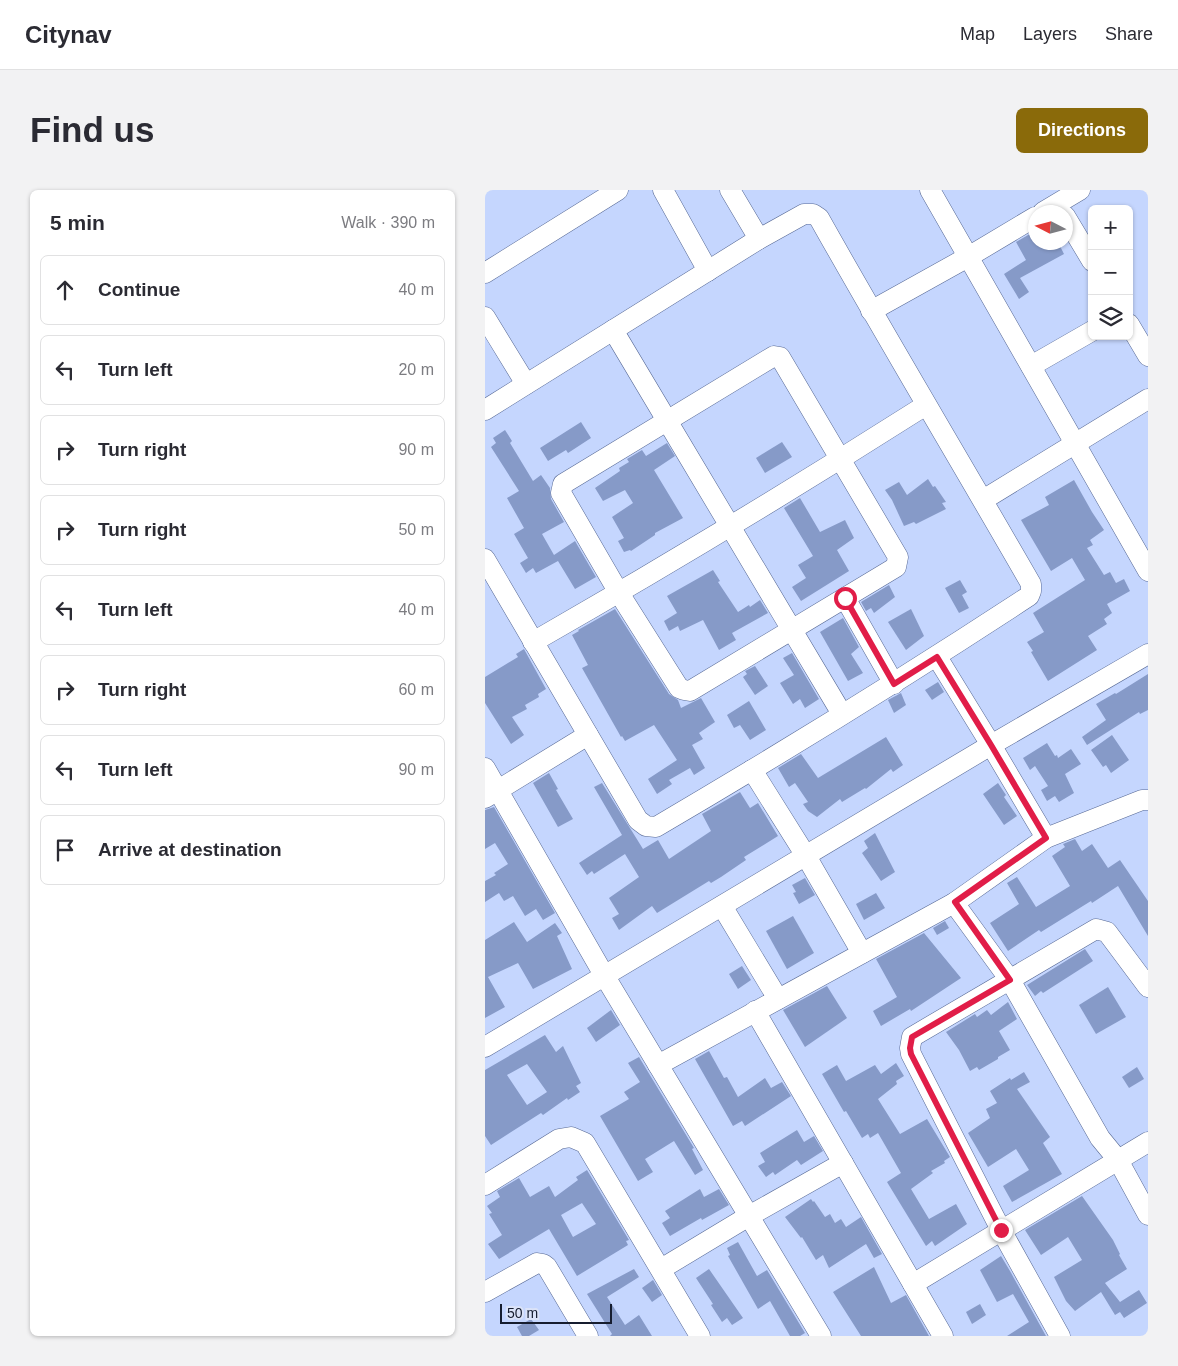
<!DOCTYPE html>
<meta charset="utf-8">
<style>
:root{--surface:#fff;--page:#f2f2f3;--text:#2b2b33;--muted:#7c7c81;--line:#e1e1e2;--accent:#8a6a0a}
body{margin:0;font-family:Helvetica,sans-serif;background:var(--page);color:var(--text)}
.controls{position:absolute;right:15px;top:15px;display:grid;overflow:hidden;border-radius:8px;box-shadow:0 1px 4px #0004}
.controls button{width:45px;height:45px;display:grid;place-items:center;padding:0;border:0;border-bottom:1px solid var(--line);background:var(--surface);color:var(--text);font:25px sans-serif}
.compass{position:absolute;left:543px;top:15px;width:45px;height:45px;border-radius:50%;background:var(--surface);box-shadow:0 1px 4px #0004;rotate:276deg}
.scale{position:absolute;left:15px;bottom:12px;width:112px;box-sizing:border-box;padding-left:5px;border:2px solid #161d2f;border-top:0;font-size:14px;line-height:18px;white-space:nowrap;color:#161d2f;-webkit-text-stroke:4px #dbe3f8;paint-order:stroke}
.stop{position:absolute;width:15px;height:15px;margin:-11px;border:4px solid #e11d48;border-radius:50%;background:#fff}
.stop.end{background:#e11d48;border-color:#fff;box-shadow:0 1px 5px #0008}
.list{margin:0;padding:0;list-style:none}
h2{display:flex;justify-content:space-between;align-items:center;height:65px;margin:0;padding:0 20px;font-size:21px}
h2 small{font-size:16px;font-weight:400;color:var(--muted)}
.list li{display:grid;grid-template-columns:32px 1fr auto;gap:15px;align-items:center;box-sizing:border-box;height:70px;margin:0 10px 10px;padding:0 10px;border:1px solid var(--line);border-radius:8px}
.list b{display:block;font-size:19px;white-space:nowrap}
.list em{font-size:16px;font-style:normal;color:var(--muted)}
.icon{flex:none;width:28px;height:28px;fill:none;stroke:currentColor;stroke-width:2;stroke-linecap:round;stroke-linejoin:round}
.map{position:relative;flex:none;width:663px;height:1146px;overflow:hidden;border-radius:8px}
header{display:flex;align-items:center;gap:30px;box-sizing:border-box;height:70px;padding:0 25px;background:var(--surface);border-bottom:1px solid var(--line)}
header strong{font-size:24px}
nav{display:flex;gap:28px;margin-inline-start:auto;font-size:18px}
.intro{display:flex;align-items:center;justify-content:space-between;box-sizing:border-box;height:120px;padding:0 30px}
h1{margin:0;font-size:35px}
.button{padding:12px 22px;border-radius:8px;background:var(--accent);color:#fff;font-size:18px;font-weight:700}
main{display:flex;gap:30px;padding:0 30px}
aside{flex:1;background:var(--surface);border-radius:8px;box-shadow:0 1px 4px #0004}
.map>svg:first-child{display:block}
</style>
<header>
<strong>Citynav</strong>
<nav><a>Map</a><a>Layers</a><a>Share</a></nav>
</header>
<div class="intro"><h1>Find us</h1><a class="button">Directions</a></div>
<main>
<aside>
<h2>5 min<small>Walk · 390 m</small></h2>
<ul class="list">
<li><svg class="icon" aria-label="ahead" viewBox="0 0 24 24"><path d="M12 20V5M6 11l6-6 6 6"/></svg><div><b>Continue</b></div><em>40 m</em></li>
<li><svg class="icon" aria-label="left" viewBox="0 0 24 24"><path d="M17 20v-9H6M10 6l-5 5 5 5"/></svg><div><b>Turn left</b></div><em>20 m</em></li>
<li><svg class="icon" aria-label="right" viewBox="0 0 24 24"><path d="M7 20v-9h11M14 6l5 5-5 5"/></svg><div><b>Turn right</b></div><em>90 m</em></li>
<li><svg class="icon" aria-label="right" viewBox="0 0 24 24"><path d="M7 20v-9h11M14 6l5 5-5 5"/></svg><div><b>Turn right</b></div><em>50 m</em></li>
<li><svg class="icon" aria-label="left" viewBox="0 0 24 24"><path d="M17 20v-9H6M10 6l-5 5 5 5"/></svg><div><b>Turn left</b></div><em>40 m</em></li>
<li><svg class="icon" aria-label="right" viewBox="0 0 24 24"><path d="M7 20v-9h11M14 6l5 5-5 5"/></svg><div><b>Turn right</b></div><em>60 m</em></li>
<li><svg class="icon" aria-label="left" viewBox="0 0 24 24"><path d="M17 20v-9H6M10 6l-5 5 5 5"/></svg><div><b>Turn left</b></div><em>90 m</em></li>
<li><svg class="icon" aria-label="arrive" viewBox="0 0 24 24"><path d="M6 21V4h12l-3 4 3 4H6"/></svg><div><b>Arrive at destination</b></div></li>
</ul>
</aside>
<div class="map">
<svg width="663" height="1146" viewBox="0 0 663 1146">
<rect width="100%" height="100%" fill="#c5d6fe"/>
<g fill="#869ac8" fill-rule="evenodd">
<polygon points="550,41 550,52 573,52 579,64 535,88 544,102 534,109 519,84 541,70 531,52"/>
<polygon points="96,232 106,248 83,263 81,260 63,271 55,258"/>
<polygon points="20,240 27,251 25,253 48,291 56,285 65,298 66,309 79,332 57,344 69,365 90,351 111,387 90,399 73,371 51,383 48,378 41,383 35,373 43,368 29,344 39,338 22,308 34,301 6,257 11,253 8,248"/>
<polygon points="297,252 307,267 280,283 271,268"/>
<polygon points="182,253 190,266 169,280 198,328 170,343 170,345 146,361 145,360 139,362 133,351 139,348 127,327 148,313 140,300 118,311 110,298 135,281 134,278 144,272 142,269 157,260 161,266"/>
<polygon points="443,289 448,297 450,296 461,312 457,313 461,319 431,334 429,332 419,336 407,310 400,300 414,292 422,305"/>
<polygon points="589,290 607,322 619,340 605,350 608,355 602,358 619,385 625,382 631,393 639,389 645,401 622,414 627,423 619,429 622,434 603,446 612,460 563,491 546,462 548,461 542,452 559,442 548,423 600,390 587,368 566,381 536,330 564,315 560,307"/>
<polygon points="315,308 335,342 360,330 369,348 352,360 364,381 316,411 307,397 321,388 313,375 328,366 299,318"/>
<polygon points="228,380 235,391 233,392 253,422 264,415 265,417 275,410 283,423 247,443 251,450 234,460 218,430 195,441 193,436 184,441 179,431 192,423 182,406"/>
<polygon points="475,390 482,402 477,405 484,418 474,423 460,398"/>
<polygon points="404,395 410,407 389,423 386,418 381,421 376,412"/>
<polygon points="130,419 184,504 193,510 196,518 216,508 230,532 214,543 218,549 207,555 220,578 209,585 205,578 184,590 187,594 172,604 163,589 192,570 169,535 140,551 137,546 136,547 97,478 103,475 87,445 94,441 93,440"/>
<polygon points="426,419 439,446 421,460 403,432"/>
<polygon points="358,428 374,457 366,464 378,483 363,491 335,442"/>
<polygon points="39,459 61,499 53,504 54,507 40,515 42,519 27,527 39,545 26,554 0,513 0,487 33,467 31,464"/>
<polygon points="307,463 334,509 320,518 315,509 308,514 295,493 309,485 298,468"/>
<polygon points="270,476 283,496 270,505 258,487 262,484 260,481"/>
<polygon points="663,484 663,520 655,524 654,522 602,555 597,547 621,530 611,514 630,503 631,504"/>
<polygon points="453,492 459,502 447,510 440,500"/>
<polygon points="416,503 421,515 409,523 403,510"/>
<polygon points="264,511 281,540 265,550 255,535 249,538 242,525"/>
<polygon points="627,545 644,570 626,583 621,575 618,577 606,560"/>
<polygon points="401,547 418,575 408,582 406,579 381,599 380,598 357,612 355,609 332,627 323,621 318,614 323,612 310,593 304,597 293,578 316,564 333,588"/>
<polygon points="562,553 570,566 572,565 573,568 586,559 596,574 580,584 589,603 574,612 570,606 562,611 556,600 563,596 550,576 545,580 538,568"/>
<polygon points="64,583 73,599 71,600 88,629 73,637 48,593"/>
<polygon points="117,593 158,659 173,650 184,669 226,641 217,624 255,602 265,618 273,613 293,646 259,667 261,670 236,687 226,693 224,691 172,723 167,716 134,740 127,728 134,724 124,708 154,687 140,664 109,684 107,681 102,685 94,673 137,645 109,597"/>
<polygon points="513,593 521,605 519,607 532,626 519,635 498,604"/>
<polygon points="9,617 70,723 58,730 51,719 40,726 28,706 19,711 14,703 0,712 0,691 11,685 9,683 23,674 10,653 0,659 0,620"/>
<polygon points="390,643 410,682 396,691 377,663 383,658 379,651"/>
<polygon points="590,649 597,661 607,654 623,678 635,670 663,711 663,746 633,696 607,713 606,711 556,742 554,740 523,761 505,733 534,714 522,693 532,687 551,717 585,696 567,666 580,657 578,654"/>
<polygon points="320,688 330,705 314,714 308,703 311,702 307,695"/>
<polygon points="391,703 400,718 379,730 371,714"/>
<polygon points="308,726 329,763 302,779 281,741"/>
<polygon points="460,731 464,738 452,745 448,738"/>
<polygon points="29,732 42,752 70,733 77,743 72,746 87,779 48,799 33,773 3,787 20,817 0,828 0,750"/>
<polygon points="439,743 476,788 426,821 425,819 396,836 388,821 412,807 391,769"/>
<polygon points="600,759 608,771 558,803 556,801 550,806 542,795"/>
<polygon points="257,776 266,790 253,799 244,784"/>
<polygon points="342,796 362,828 320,857 298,820"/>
<polygon points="623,797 641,827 611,844 594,815"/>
<polygon points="523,812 532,829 514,841 525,860 513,867 513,869 494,880 492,877 485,881 474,860 461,842 490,824 492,827 502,820 506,825"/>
<polygon points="126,820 135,835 111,852 102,838"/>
<path d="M60,845l11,17 7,-6 18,37 -5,3 4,6 -12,8 -1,-2 -24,17 -2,-2 -50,32 -6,-9v-66zM42,874l20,28 -20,13 -20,-30z"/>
<polygon points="224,861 239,888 242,887 253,907 280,888 286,898 297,892 306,906 260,936 257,931 248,936 210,869"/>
<polygon points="154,867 209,958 207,959 218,980 210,985 189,951 160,969 168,982 153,991 115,926 144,909 139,902 155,892 143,873"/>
<polygon points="411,873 419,886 411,891 412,894 393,909 415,944 442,929 465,967 459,971 460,973 446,981 448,983 426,999 444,1029 471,1014 482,1034 450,1056 447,1051 441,1056 402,992 416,983 393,943 385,948 383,944 377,948 361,921 359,922 337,884 352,875 361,891 390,875 396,884"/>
<polygon points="652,877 659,889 644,898 637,887"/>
<polygon points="539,882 545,892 532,899 565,947 558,953 577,984 527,1012 518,996 544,980 531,959 503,977 483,943 505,928 501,919 512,913 505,901 525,888 526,890"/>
<polygon points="312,940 319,952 329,946 338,961 316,975 312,970 290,985 288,982 281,987 273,976 280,972 275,963"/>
<path d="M102,980l42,70 -3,1 2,4 -51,31 -28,-47 -50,30 -11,-15 14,-9 -13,-21 3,-1 -5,-7 13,-9 -3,-6 22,-13 11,19 19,-11 6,11 23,-17 -2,-3zM97,1013l14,21 -23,13 -12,-22z"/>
<polygon points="215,999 219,1007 234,999 244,1015 217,1030 216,1028 185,1046 177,1033 185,1028 180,1021"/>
<polygon points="597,1006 628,1050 635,1064 634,1065 642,1079 620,1093 635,1112 654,1100 662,1113 639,1128 635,1122 630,1125 616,1102 590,1121 581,1111 569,1087 597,1070 583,1047 556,1065 540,1040"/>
<polygon points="326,1009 328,1012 329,1011 340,1027 345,1024 350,1033 356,1029 361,1037 376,1027 397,1064 389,1068 381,1054 344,1078 338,1065 331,1070 317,1047 316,1048 300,1027"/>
<polygon points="253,1052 272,1086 282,1080 320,1143 315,1146 305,1146 285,1111 273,1119 243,1066 245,1065 242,1058"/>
<polygon points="516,1066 525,1081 561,1146 522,1146 544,1132 528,1104 512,1112 495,1080"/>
<polygon points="389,1077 406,1113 421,1105 444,1146 376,1146 348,1102"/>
<polygon points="149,1079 154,1087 122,1107 140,1135 154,1125 167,1146 125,1146 127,1144 102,1104"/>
<polygon points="224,1079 258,1128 247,1135 242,1128 237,1132 226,1115 228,1114 211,1088"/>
<polygon points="168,1090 177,1105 167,1112 157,1098"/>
<polygon points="495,1114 501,1125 487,1134 481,1122"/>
<polygon points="46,1129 54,1140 44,1146 37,1146 32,1137"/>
</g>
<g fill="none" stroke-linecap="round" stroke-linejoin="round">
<g stroke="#576995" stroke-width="21">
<g id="minor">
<polyline points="178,0 223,81"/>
<polyline points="245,0 274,49"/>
<polyline points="445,0 663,381"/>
<polyline points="558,22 595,0"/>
<polyline points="580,26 607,71"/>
<polyline points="0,83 133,0"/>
<polyline points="386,121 483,67 550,27"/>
<polyline points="0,127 41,194"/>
<polyline points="644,134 663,166"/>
<polyline points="128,140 357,524"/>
<polygon points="289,166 295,167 413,367 411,377 205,501 199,500 194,498 134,403 76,303 78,294"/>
<polyline points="546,176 607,141"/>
<path d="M0,220l274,-171 45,-25h9l6,4c69,123 142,244 212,366v7l-2,5c-122,80 -247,157 -373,231l-10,-1 -8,-6 -153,-261"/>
<polyline points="498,310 663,209"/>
<polyline points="360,408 409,494"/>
<path d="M48,452c133,-76 264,-155 393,-237"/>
<polyline points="452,467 506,555 561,648"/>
<polyline points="0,578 119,785 336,1146"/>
<polyline points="267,580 321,666 377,763"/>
<polyline points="0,608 103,545"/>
<polyline points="469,713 525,790 615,948 633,970 663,1025"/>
<polyline points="237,716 293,809"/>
<polyline points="270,821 458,1146"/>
<polyline points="0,857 506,555 663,464"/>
<polyline points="173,875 469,713 561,648 657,610 663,610"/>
<polyline points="0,995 74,949 86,947 100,953 215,1146"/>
<polyline points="176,1079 264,1026 358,973"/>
<polyline points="428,1094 663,952"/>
<polyline points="0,1102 52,1073 58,1074 62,1077 103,1146"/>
<polyline points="575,1146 516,1040 426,864 425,858 427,847 611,739 622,742 663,797"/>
</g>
</g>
<use href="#minor" stroke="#fff" stroke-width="20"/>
</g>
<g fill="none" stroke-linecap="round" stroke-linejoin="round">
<polyline stroke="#e11d48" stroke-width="6" points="360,408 409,494 452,467 506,555 561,648 470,712 525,790 427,847 425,858 426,864 516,1040"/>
</g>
</svg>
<div class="controls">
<button>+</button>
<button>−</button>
<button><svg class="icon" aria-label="layers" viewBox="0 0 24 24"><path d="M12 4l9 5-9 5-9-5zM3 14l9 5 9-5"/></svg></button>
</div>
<svg class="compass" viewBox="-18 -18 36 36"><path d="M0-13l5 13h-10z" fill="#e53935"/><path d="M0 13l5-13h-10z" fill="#7c7c81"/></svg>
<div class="scale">50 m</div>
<div class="stop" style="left:360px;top:408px"></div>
<div class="stop end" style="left:516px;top:1040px"></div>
</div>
</main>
